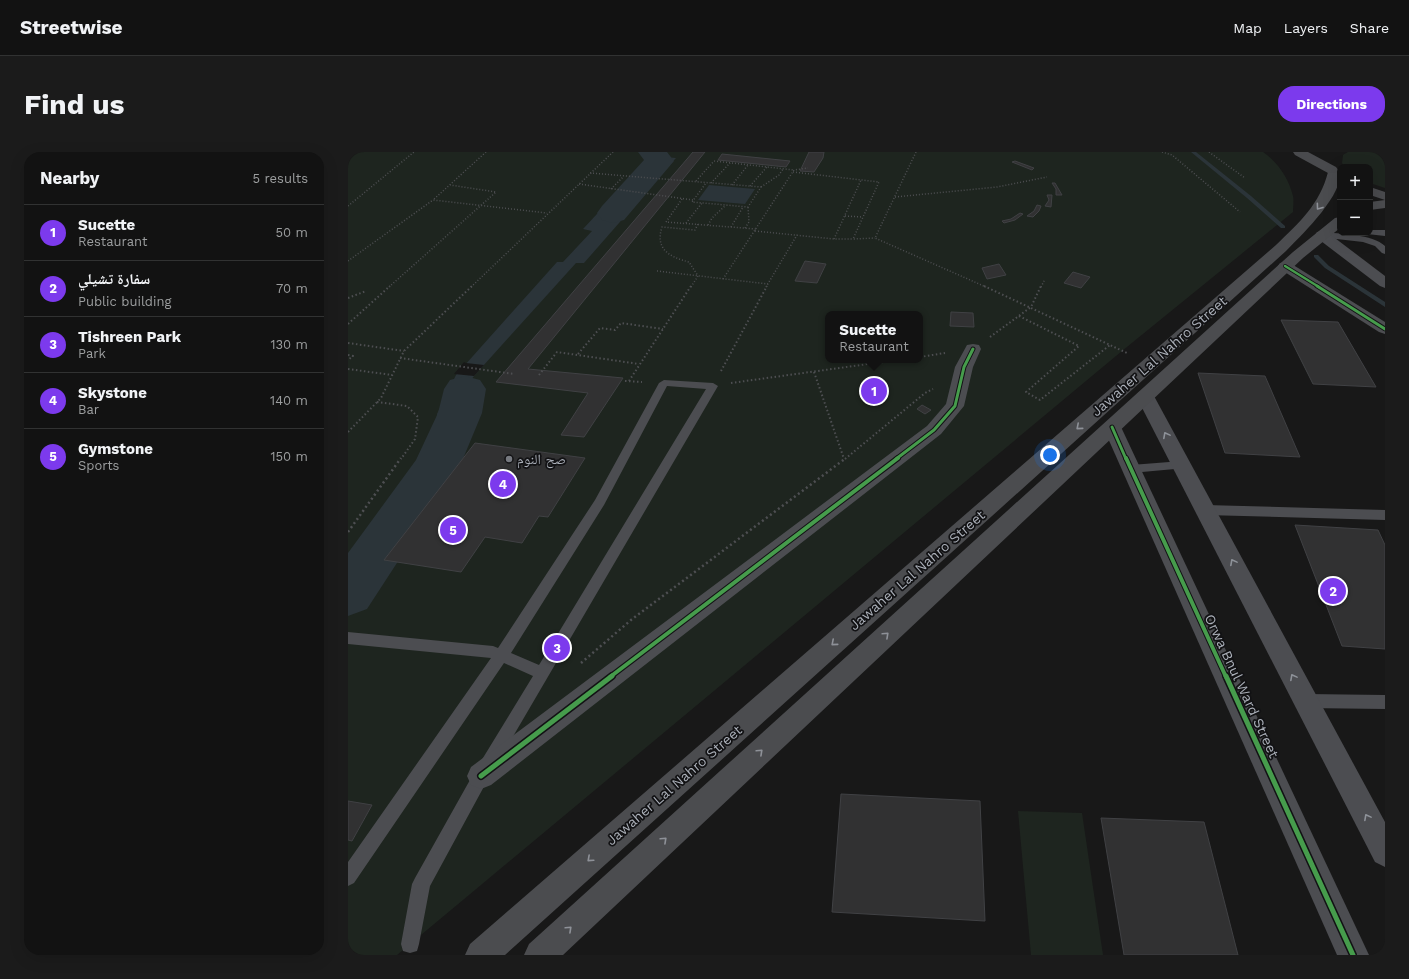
<!DOCTYPE html>
<meta charset="utf-8">
<style>
:root{--surface:#121212;--page:#1b1b1b;--text:#f1f3f6;--muted:#9c9e9f;--line:#313232;--accent:#7c3aed}
body{margin:0;font-family:"Work Sans","Noto Naskh Arabic",sans-serif;background:var(--page);color:var(--text)}
.controls{position:absolute;right:12px;top:12px;display:grid;overflow:hidden;border-radius:8px;box-shadow:0 4px 16px #0002}
.controls button{width:36px;height:36px;display:grid;place-items:center;padding:0;border:0;border-bottom:1px solid var(--line);background:var(--surface);color:var(--text);font:20px sans-serif}
.you{position:absolute;left:702px;top:303px;width:14px;height:14px;margin:-10px;border:3px solid #fff;border-radius:50%;background:#1a73e8;box-shadow:0 0 0 6px #1a73e833}
.badge{display:grid;place-items:center;width:26px;height:26px;border-radius:50%;background:var(--accent);color:#fff;font-size:13px;font-weight:700}
.pin{position:absolute;translate:-50% -50%;border:2px solid #fff;box-shadow:0 1px 4px #0006}
.popup{position:absolute;left:477px;top:159px;width:98px;height:52px;box-sizing:border-box;display:grid;place-content:center;border-radius:8px;background:var(--surface);filter:drop-shadow(0 1px 3px #0005);font-size:13px;white-space:nowrap;color:var(--muted)}
.popup b{font-size:15px;color:var(--text)}
.popup::after{content:'';position:absolute;left:50%;top:100%;margin-left:-8px;border:8px solid transparent;border-top-color:var(--surface)}
.list{margin:0;padding:0;list-style:none}
h2{display:flex;justify-content:space-between;align-items:center;height:52px;margin:0;padding:0 16px;font-size:17px}
h2 small{font-size:13px;font-weight:400;color:var(--muted)}
.list li{display:grid;grid-template-columns:26px 1fr auto;gap:12px;align-items:center;box-sizing:border-box;height:56px;padding:0 16px;border-top:1px solid var(--line)}
.list b{display:block;font-size:15px;white-space:nowrap}
.list p{margin:0;font-size:13px;white-space:nowrap;color:var(--muted)}
.list em{font-size:13px;font-style:normal;color:var(--muted)}
.map{position:relative;flex:none;width:1037px;height:803px;overflow:hidden;border-radius:16px}
header{display:flex;align-items:center;gap:24px;box-sizing:border-box;height:56px;padding:0 20px;background:var(--surface);border-bottom:1px solid var(--line)}
header strong{font-size:19px}
nav{display:flex;gap:22px;margin-inline-start:auto;font-size:14px}
.intro{display:flex;align-items:center;justify-content:space-between;box-sizing:border-box;height:96px;padding:0 24px}
h1{margin:0;font-size:28px}
.button{padding:10px 18px;border-radius:16px;background:var(--accent);color:#fff;font-size:14px;font-weight:700}
main{display:flex;gap:24px;padding:0 24px}
aside{flex:1;background:var(--surface);border-radius:16px;box-shadow:0 4px 16px #0002}
.map>svg:first-child{display:block}
</style>
<header>
<strong>Streetwise</strong>
<nav><a>Map</a><a>Layers</a><a>Share</a></nav>
</header>
<div class="intro"><h1>Find us</h1><a class="button">Directions</a></div>
<main>
<aside>
<h2>Nearby<small>5 results</small></h2>
<ul class="list">
<li><span class="badge">1</span><div><b>Sucette</b><p>Restaurant</p></div><em>50 m</em></li>
<li><span class="badge">2</span><div><b>سفارة تشيلي</b><p>Public building</p></div><em>70 m</em></li>
<li><span class="badge">3</span><div><b>Tishreen Park</b><p>Park</p></div><em>130 m</em></li>
<li><span class="badge">4</span><div><b>Skystone</b><p>Bar</p></div><em>140 m</em></li>
<li><span class="badge">5</span><div><b>Gymstone</b><p>Sports</p></div><em>150 m</em></li>
</ul>
</aside>
<div class="map">
<svg width="1037" height="803" viewBox="0 0 1037 803">
<rect width="100%" height="100%" fill="#181818"/>
<g fill="#1e251f" fill-rule="evenodd">
<path d="M0,0h915c15,10 26,27 30,44 1,5 0,11 0,16l-171,139 -725,604h-49zM480,162h92v46h-92z"/>
<polygon points="1000,0 1037,0 1037,36 1022,31 1022,15 997,15 994,11 995,3"/>
<polygon points="670,659 734,661 755,803 683,803"/>
</g>
<g fill="#2b3439">
<polygon points="315,5 328,6 236,111 228,111 126,224 123,228 117,258 97,299 0,441 0,417 69,324 87,290 89,262 108,223 209,110 215,110 244,79 235,77 300,7"/>
<polygon points="361,33 407,37 397,52 350,48"/>
</g>
<polygon fill="#181818" points="116,210 118,211 136,213 126,224 106,222"/>
<g fill="none" stroke-linecap="round" stroke-linejoin="round">
<g fill="#2b3439" fill-rule="evenodd">
<polygon points="843,0 848,0 903,44 937,74 937,76 933,76 899,46"/>
<polygon points="966,103 970,103 981,114 1037,150 1037,155 977,116 966,105"/>
</g>
<g fill="#2b3439" fill-rule="evenodd">
<polygon points="290,0 319,0 326,9 276,68 265,71 254,68 249,61 254,54 296,8"/>
<polygon points="117,224 132,228 138,237 134,261 112,314 19,457 0,464 0,401 68,308 90,261 96,237 102,228"/>
</g>
</g>
<g fill="#313132" stroke="#404144">
<polygon points="345,0 357,0 180,217 275,226 236,285 213,283 240,241 148,230"/>
<polygon points="461,0 476,0 475,6 466,20 452,19"/>
<polygon points="374,2 442,9 438,15 370,8"/>
<polygon points="667,9 686,16 684,18 664,10"/>
<polygon points="704,31 707,31 714,43 708,43 708,37"/>
<polygon points="699,43 704,43 703,55 697,54 701,48"/>
<polygon points="689,53 693,54 691,59 685,65 679,64 686,59"/>
<polygon points="672,61 675,62 667,68 656,71 654,69 663,67"/>
<polygon points="457,109 478,112 469,131 447,129"/>
<polygon points="651,112 658,123 639,127 634,116"/>
<polygon points="725,120 742,125 733,136 716,131"/>
<polygon points="603,160 625,161 626,175 602,174"/>
<polygon points="933,168 990,170 1028,235 965,232"/>
<polygon points="850,221 917,224 952,305 877,301"/>
<polygon points="574,253 583,258 577,262 569,257"/>
<polygon points="127,291 237,306 200,365 191,364 174,391 137,385 113,420 36,408"/>
<polygon points="947,373 1030,378 1037,393 1037,497 994,494"/>
<polygon points="493,642 632,649 637,769 484,760"/>
<polygon points="0,649 24,653 4,689 0,688"/>
<polygon points="753,666 856,670 890,803 776,803"/>
</g>
<g fill="none" stroke-linecap="round" stroke-linejoin="round">
<g stroke="#4e4f52" stroke-width="1.5" stroke-dasharray="1 2" stroke-linecap="butt">
<polyline points="138,0 85,48 199,61"/>
<polyline points="568,0 527,86 638,135"/>
<polyline points="814,0 824,3 892,60"/>
<polyline points="861,0 897,26"/>
<polyline points="445,20 531,30 505,87 527,86"/>
<polyline points="242,21 413,35 400,55 344,50 358,31"/>
<polyline points="348,29 366,9 446,18"/>
<polyline points="363,31 382,11"/>
<polyline points="231,32 345,48"/>
<polyline points="384,33 400,13"/>
<polyline points="402,34 419,15"/>
<polyline points="413,35 431,23 435,17"/>
<polyline points="263,37 275,25"/>
<polyline points="547,45 649,35 699,25"/>
<polyline points="334,47 318,70 408,77"/>
<polyline points="0,54 66,0"/>
<polyline points="497,64 515,65"/>
<polyline points="338,71 354,51"/>
<polyline points="360,73 364,66 378,53"/>
<polyline points="383,75 395,55"/>
<polyline points="397,76 401,70 400,55"/>
<polyline points="407,79 486,87 505,87"/>
<polyline points="486,87 513,28"/>
<polyline points="0,109 85,48"/>
<polyline points="309,119 420,132"/>
<polyline points="375,127 446,18 460,16"/>
<polyline points="41,135 148,40 102,33"/>
<polyline points="123,135 265,0"/>
<path d="M343,135l7,-11 -9,-14c-20,-5 -34,-13 -27,-35l33,3 3,-6"/>
<polyline points="418,135 449,83"/>
<polyline points="693,135 697,127"/>
</g>
<g stroke="#4e4f52" stroke-width="2" stroke-dasharray="1.5 2.5" stroke-linecap="butt">
<polyline points="636,134 779,201"/>
<polyline points="0,146 18,139"/>
<polyline points="671,164 731,194 678,240 692,248 762,193"/>
<polyline points="0,172 42,134"/>
<polyline points="642,185 683,155 693,134"/>
<polyline points="0,191 56,199"/>
<polyline points="230,202 252,176 267,178 273,171 315,177"/>
<polyline points="0,203 5,204 0,208"/>
<polyline points="572,205 597,201"/>
<polyline points="52,206 166,222"/>
<polyline points="0,217 44,223"/>
<polyline points="373,219 419,134"/>
<polyline points="466,220 496,307"/>
<polyline points="191,223 209,200 291,212"/>
<polyline points="277,229 294,230"/>
<polyline points="281,229 343,134"/>
<polyline points="383,231 549,208"/>
<polyline points="29,250 59,254 70,265 67,287 53,307"/>
<polyline points="0,280 33,246 56,199 124,134"/>
<polyline points="497,307 577,241 585,237"/>
</g>
<g stroke="#4e4f52" stroke-width="2.5" stroke-dasharray="2 3" stroke-linecap="butt">
<polyline points="0,380 53,306"/>
<polyline points="233,511 283,468 498,306"/>
</g>
<g fill="#4c4d51" fill-rule="evenodd">
<polygon points="1022,78 1037,78 1037,84 1019,82 1022,81"/>
<path d="M974,80c17,2 51,2 63,14v8l-3,-1 -7,-7 -12,-4 -44,-5 -1,-2 1,-2z"/>
<path d="M316,228l49,3 5,3 -231,395 -57,105 -11,58 -2,7 -7,2 -7,-2 -2,-7 11,-60 3,-6 60,-107 58,-95 -29,-13 -150,220 -6,3v-24l143,-204 -143,-14v-12l145,14 5,2 97,-148 64,-117zM319,234l39,3 -167,276 -28,-12 93,-148z"/>
<polygon points="834,309 838,310 840,313 838,316 783,321 779,320 777,317 779,314 783,313"/>
<polygon points="857,353 1037,358 1037,368 857,363 853,361 851,358 853,355"/>
<polygon points="958,542 1037,543 1037,557 958,556 953,554 950,549 953,544"/>
</g>
<g fill="#4c4d51" fill-rule="evenodd">
<polygon points="974,79 979,80 1037,124 1037,136 1032,134 969,86 967,83 969,80"/>
<polygon points="937,110 942,111 1037,170 1037,182 1031,180 932,117 930,114 932,111"/>
<polygon points="625,192 631,193 633,197 625,215 616,254 593,282 143,633 133,637 123,633 119,624 123,615 579,274 598,252 607,215 619,193"/>
<polygon points="797,238 803,240 806,244 1037,670 1037,715 1027,710 788,244 791,240"/>
<polygon points="764,269 771,271 773,275 1021,803 989,803 755,275 757,271"/>
</g>
<g fill="#4b4c4f" fill-rule="evenodd">
<path d="M986,16l4,1c12,20 -39,69 -52,82l-781,704h-40l5,-11 806,-699c23,-22 44,-41 52,-73l2,-3z"/>
<polygon points="1037,48 1037,56 1022,58 1022,50"/>
<polygon points="992,65 992,76 955,106 215,803 176,803 181,792 945,100 987,66"/>
</g>
<g fill="#494a4d" fill-rule="evenodd">
<polygon points="945,0 960,0 988,15 990,18 988,21 980,21 947,3"/>
<polygon points="1022,35 1037,40 1037,48 1022,43"/>
</g>
<g stroke="#121214" stroke-width="4">
<polyline id="cycleway-far3" points="937,114 971,135"/>
</g>
<g stroke="#121214" stroke-width="5">
<g id="cycleway-far2">
<polyline points="969,134 1037,177"/>
<polyline points="764,275 778,307"/>
<polyline points="548,307 586,278 607,254 616,215 625,197"/>
</g>
</g>
<g stroke="#121214" stroke-width="6">
<g id="cycleway-far1">
<polyline points="778,306 878,525"/>
<polyline points="262,525 550,306"/>
</g>
</g>
<g stroke="#121214" stroke-width="8">
<g id="cycleway">
<polyline points="878,524 1005,803"/>
<polyline points="133,624 264,524"/>
</g>
</g>
<use href="#cycleway-far3" stroke="#469c4c" stroke-width="2.5"/>
<use href="#cycleway-far2" stroke="#469c4c" stroke-width="3"/>
<use href="#cycleway-far1" stroke="#469c4c" stroke-width="4"/>
<use href="#cycleway" stroke="#469c4c" stroke-width="5"/>
</g>
<defs><path id="oneway-chevron" d="M-2-3.5L2.5 0L-2 3.5" fill="none" stroke-width="1.6" stroke-linecap="round" stroke-linejoin="round"/></defs>
<g stroke="#8e9198">
<use href="#oneway-chevron" transform="translate(971 55) rotate(126)"/>
<use href="#oneway-chevron" transform="translate(731 275) rotate(139)"/>
<use href="#oneway-chevron" transform="translate(538 483) rotate(-43)"/>
<use href="#oneway-chevron" transform="translate(486 491) rotate(139)"/>
<use href="#oneway-chevron" transform="translate(412 600) rotate(-43)"/>
<use href="#oneway-chevron" transform="translate(316 688) rotate(-43)"/>
<use href="#oneway-chevron" transform="translate(242 707) rotate(138)"/>
<use href="#oneway-chevron" transform="translate(221 777) rotate(-43)"/>
</g>
<g stroke="#8e9299">
<use href="#oneway-chevron" transform="translate(818 283) rotate(-118)"/>
<use href="#oneway-chevron" transform="translate(885 410) rotate(-118)"/>
<use href="#oneway-chevron" transform="translate(945 525) rotate(-118)"/>
<use href="#oneway-chevron" transform="translate(1019 665) rotate(-118)"/>
</g>
<circle fill="#777a80" stroke="#121214" stroke-width="1.5" cx="161" cy="307" r="4"/>
<g text-anchor="middle" dominant-baseline="central" stroke-width="3.5" stroke-linejoin="round" paint-order="stroke">
<g font-size="14" fill="#aaafb8" stroke="#121214">
<text transform="translate(811 204) rotate(-41)">Jawaher Lal Nahro Street</text>
<text transform="translate(569 418) rotate(-41)">Jawaher Lal Nahro Street</text>
<text transform="translate(894 534) rotate(65)">Orwa Bnul Ward Street</text>
<text transform="translate(326 633) rotate(-41)">Jawaher Lal Nahro Street</text>
</g>
<g font-size="14" fill="#aaafb8" stroke="#121214" text-anchor="start">
<text x="169" y="307">صح النوم</text>
</g>
</g>
</svg>
<div class="controls">
<button>+</button>
<button>−</button>
</div>
<div class="you"></div>
<div class="pin badge" style="left:526px;top:239px">1</div>
<div class="popup"><b>Sucette</b>Restaurant</div>
<div class="pin badge" style="left:985px;top:439px">2</div>
<div class="pin badge" style="left:209px;top:496px">3</div>
<div class="pin badge" style="left:155px;top:332px">4</div>
<div class="pin badge" style="left:105px;top:378px">5</div>
</div>
</main>
